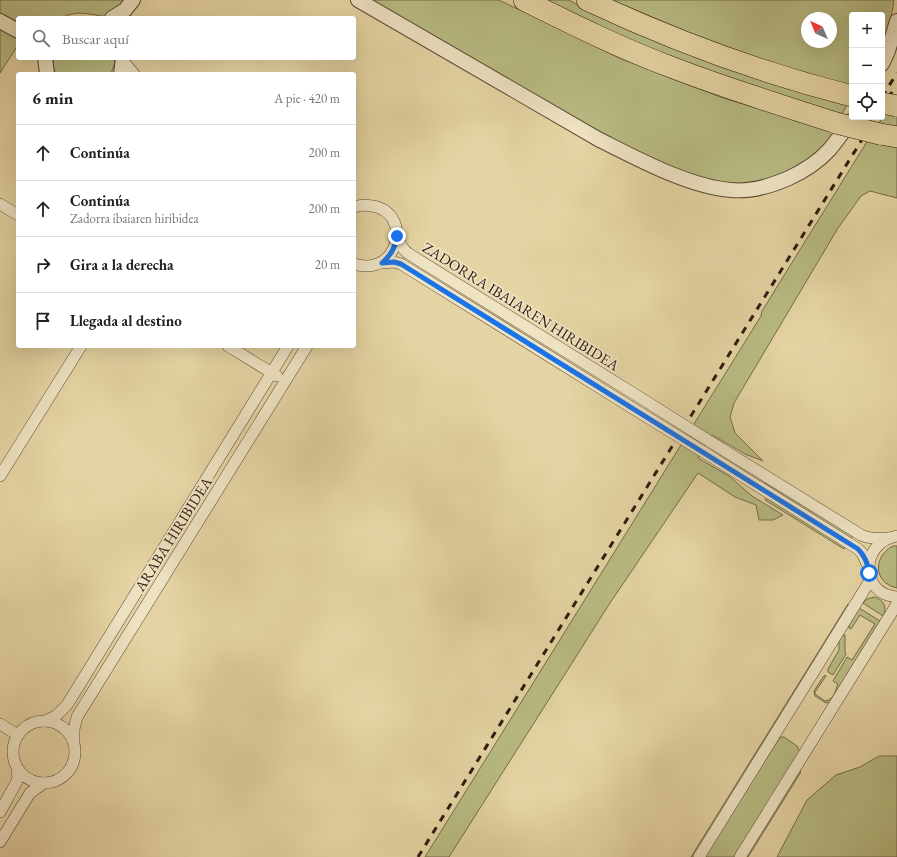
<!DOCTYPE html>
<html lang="es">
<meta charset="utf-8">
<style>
:root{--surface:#fff;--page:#f6f6f6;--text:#222;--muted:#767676;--line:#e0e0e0}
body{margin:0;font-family:"EB Garamond",serif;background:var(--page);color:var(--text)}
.controls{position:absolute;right:12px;top:12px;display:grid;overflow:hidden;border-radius:4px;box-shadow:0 4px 16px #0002}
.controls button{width:36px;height:36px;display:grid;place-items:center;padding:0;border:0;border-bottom:1px solid var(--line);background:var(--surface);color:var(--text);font:20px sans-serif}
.compass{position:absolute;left:801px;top:12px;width:36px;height:36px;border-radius:50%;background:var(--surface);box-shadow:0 4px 16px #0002;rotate:316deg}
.stop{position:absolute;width:12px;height:12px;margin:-9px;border:3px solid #1a73e8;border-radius:50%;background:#fff}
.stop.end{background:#1a73e8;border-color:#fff;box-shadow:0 1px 4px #0008}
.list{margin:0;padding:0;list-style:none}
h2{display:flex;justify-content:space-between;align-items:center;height:52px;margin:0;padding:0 16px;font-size:17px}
h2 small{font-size:13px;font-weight:400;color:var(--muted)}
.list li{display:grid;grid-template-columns:26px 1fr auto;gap:12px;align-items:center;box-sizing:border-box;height:56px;padding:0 16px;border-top:1px solid var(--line)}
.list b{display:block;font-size:15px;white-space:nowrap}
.list p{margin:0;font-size:13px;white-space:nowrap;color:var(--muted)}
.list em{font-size:13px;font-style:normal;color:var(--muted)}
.icon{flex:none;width:22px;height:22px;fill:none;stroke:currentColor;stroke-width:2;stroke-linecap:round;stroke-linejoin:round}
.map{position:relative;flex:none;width:897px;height:857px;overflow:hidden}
.search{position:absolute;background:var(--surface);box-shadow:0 4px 16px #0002;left:16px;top:16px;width:340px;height:44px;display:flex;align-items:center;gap:10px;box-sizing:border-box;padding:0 14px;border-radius:4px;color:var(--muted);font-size:15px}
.panel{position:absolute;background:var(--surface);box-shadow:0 4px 16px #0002;left:16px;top:72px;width:340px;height:276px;border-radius:4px}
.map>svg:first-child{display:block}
</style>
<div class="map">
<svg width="897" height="857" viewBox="0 0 897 857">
<rect width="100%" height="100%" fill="#e5d4a3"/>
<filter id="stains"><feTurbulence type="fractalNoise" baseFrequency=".005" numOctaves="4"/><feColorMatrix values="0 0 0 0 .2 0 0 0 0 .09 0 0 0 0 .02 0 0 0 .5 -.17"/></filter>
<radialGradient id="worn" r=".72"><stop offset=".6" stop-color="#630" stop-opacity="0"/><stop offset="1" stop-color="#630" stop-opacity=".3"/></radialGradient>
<g fill="#b8bc83" stroke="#746c4a" fill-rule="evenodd">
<path d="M0,0h125l-17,17c-17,-2 -30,-8 -46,1h-44v4l-18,-9z"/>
<polygon points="372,0 499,0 621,59 723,98 836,132 822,147 800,167 777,179 733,185 706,180 676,169 572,120"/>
<polygon points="541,0 569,0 578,5 849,102 841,115 702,72"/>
<path d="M612,0h282l-7,41 -5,10v-36h-30v71l-83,-24 -81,-30zM807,18h24v24h-24z"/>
<polygon points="0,28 18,37 18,45 0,73"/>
<polygon points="53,58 114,58 115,62 111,74 56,74 53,66"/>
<polygon points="886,111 897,114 897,128 879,123"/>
<polygon points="868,140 897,146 897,198 870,191 861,196 838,228 734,403 730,417 735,433 763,461 745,454 712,435 698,458 729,476 752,496 783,515 773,520 759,520 756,505 735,497 698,473 610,603 449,857 425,857 761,316 762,311"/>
<polygon points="767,482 853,536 851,539 765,485"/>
<polygon points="766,498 846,546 844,549 765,500"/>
<path d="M893,546h4v42c-24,-5 -24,-32 -4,-42z"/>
<path d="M874,597c9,2 14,10 9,19l-20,-13 4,-4z"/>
<polygon points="848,604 849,605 693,857 691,857"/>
<path d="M859,608l21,13 -50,81 -4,1 -11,-7 -1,-5 9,-14 2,-2 1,1 -11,16v2l10,7c9,-1 10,-10 13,-17l-5,-3 14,-24 5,3 23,-36 -15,-9 -9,14 -2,-1v-3z"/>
<polygon points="842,635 845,635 845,652 846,654 833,675 828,672 828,669 839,650 839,641"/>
<polygon points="781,737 784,737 797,746 800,752 734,857 705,857 778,740"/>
<polygon points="879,756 897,756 897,857 777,857 807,800 836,775 860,767"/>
<polygon points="800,771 801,772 748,857 746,857"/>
</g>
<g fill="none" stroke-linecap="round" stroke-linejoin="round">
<g stroke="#5d4936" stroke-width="12">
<g id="minor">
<polyline points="123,61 134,74"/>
<polyline points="0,204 18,215"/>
<path d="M354,207c6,-2 12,-2 18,-1 41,6 28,72 -18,58"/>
<path d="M397,236c3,8 5,13 12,18l227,141"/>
<polyline points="382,263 394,262 401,264 629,406"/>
<polyline points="228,346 277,376"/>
<path d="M709,441l152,94c9,4 17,4 27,3"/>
<polyline points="702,451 858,549 862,553 868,566"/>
<polyline points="0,476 81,346"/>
<path d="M897,536c-38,7 -37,59 0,61"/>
<polyline points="45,721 56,716 67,705 288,346"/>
<circle cx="44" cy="752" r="31"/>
<polyline points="0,724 18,735"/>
<polyline points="74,741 74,729 77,717 307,346"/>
<polyline points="0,812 16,783 18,778 17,768"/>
<polyline points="0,842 30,793 44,783"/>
<polyline points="699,857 871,579"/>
<polyline points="740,857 897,604"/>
</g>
</g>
<g stroke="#5d4936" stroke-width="16">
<g id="tertiary">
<path d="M358,0l240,139c38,19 91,48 133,51 20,2 40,-4 58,-12 15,-7 29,-16 40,-28 8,-9 15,-20 22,-29"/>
<polyline points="112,18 125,10 133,0"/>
<polyline points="0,21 18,31"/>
<polyline points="45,58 47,74"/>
<polyline points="882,64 888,51 897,21"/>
<polyline points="121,74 123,58"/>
</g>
</g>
<g stroke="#301b11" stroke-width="22">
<g id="motorway">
<path d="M524,0c48,24 96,48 147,67 54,21 110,38 165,56"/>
<path d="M587,0c85,40 174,73 265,96"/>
<polyline points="880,134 897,137"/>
</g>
</g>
<use href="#minor" stroke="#eee3c3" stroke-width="11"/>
<use href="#tertiary" stroke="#eee3c3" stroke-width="14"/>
<use href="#motorway" stroke="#e5d4a3" stroke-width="21"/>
<g stroke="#301b11" stroke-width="3" stroke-dasharray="7 7" stroke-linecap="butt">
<polyline points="882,97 897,73"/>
<polyline points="882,108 892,92"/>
<polyline points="418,857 876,117"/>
</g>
<g stroke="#5d4936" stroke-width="12" stroke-linecap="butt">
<g id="minor-bridge">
<polyline points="636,395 709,441"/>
<polyline points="629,406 702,451"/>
</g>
</g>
<g stroke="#301b11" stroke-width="22" stroke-linecap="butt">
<g id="motorway-bridge">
<polyline points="882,103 897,106"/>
<polyline points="836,123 880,134"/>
</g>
</g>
<use href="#minor-bridge" stroke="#eee3c3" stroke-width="11"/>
<use href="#motorway-bridge" stroke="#e5d4a3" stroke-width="21"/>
</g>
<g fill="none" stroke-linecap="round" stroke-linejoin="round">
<path stroke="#1a73e8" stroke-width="5" d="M397,236c-2,12 -6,19 -15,27l12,-1 7,2 457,285c6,6 10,15 11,24"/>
</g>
<g text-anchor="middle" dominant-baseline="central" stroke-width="3.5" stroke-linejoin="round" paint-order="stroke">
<g font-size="15" fill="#301b11" stroke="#eee3c3">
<text transform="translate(521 306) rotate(32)">ZADORRA IBAIAREN HIRIBIDEA</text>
<text transform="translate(173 534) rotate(-58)">ARABA HIRIBIDEA</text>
</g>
</g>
<rect width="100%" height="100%" filter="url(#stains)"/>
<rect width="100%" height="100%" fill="url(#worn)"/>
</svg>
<div class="controls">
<button>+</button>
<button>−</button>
<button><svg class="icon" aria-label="locate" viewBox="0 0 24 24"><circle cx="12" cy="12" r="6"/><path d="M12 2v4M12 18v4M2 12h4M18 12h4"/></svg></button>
</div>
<svg class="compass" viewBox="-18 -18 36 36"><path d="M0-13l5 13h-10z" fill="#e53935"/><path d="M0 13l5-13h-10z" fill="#767676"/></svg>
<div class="stop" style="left:869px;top:573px"></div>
<div class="stop end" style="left:397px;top:236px"></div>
<div class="search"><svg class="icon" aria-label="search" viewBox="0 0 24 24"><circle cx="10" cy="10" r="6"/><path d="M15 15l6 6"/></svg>Buscar aquí</div>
<section class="panel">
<h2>6 min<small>A pie · 420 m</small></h2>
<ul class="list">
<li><svg class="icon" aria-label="ahead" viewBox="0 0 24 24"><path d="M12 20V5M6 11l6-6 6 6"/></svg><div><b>Continúa</b></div><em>200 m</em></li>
<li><svg class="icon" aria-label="ahead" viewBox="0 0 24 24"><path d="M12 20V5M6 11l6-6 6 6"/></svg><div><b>Continúa</b><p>Zadorra ibaiaren hiribidea</p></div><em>200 m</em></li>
<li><svg class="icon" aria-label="right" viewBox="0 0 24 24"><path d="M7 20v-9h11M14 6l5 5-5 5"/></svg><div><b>Gira a la derecha</b></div><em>20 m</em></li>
<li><svg class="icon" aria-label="arrive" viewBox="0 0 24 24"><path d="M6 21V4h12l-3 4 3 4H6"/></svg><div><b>Llegada al destino</b></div></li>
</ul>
</section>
</div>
